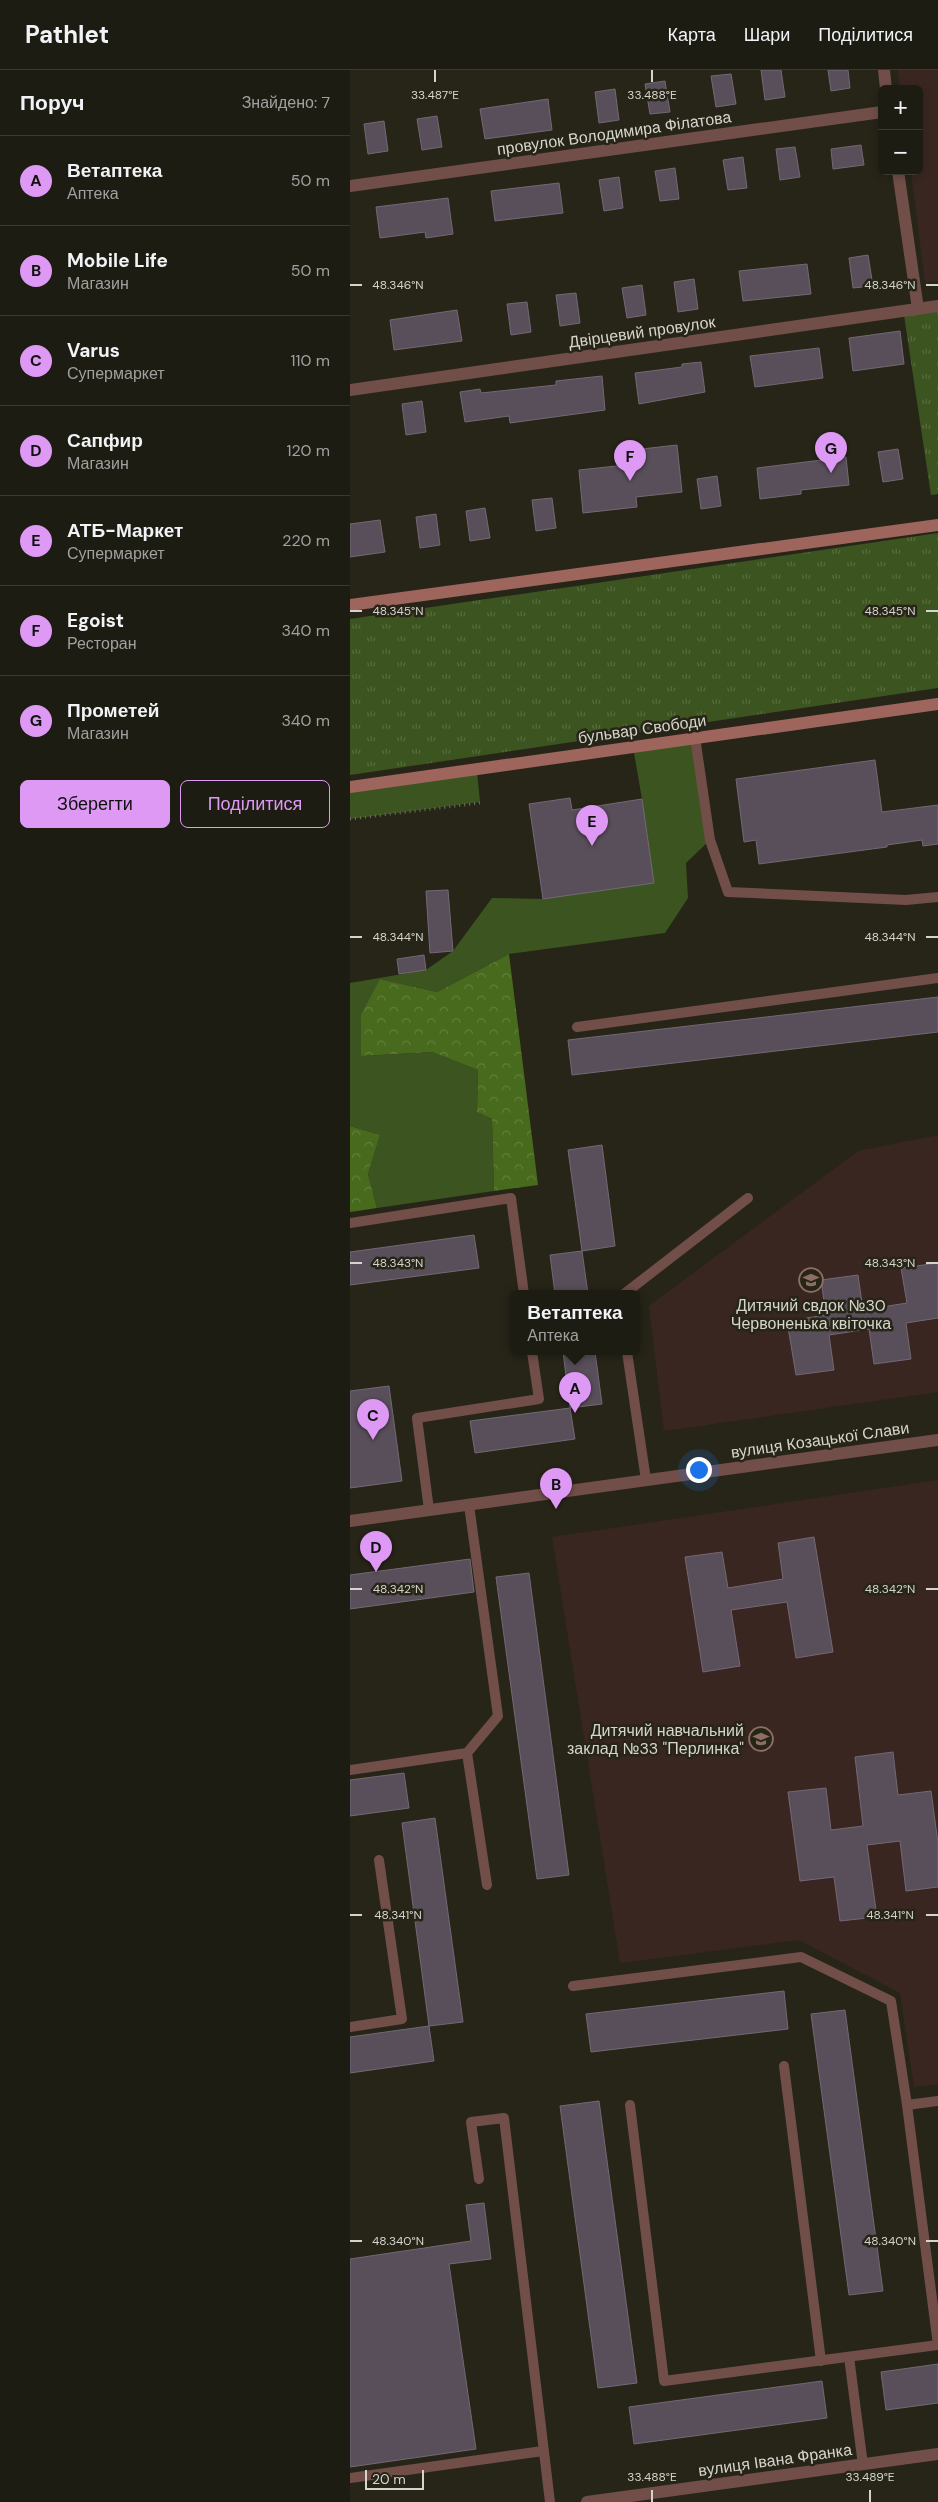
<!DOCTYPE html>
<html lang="uk">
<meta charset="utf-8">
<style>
:root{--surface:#1d1c12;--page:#25251b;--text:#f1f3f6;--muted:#a0a19f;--line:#3b3a32;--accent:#dd99f3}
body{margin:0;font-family:"DM Sans",sans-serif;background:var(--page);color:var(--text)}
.controls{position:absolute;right:15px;top:15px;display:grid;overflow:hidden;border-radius:8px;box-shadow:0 2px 8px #0003}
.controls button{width:45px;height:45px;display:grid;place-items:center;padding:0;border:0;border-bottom:1px solid var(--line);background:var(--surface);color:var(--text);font:25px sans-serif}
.scale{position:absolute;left:15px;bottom:12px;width:59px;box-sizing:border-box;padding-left:5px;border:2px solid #d6d5cd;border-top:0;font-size:14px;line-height:18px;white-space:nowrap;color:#d6d5cd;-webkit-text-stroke:4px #272518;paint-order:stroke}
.you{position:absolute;left:348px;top:1399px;width:18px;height:18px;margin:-12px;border:4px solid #fff;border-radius:50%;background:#1a73e8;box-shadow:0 0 0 8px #1a73e833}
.badge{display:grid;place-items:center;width:32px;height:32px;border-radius:50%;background:var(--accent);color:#111;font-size:16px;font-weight:700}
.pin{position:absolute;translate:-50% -41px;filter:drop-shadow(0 1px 2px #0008)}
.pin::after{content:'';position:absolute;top:26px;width:18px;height:15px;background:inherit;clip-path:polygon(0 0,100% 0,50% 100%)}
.popup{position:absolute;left:160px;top:1220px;width:130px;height:65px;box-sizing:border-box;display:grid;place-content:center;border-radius:8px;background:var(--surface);filter:drop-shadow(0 1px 4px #0005);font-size:16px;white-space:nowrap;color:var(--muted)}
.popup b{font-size:19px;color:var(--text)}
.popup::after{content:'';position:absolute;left:50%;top:100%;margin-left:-10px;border:10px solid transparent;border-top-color:var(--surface)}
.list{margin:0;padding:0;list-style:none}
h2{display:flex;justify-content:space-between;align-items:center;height:65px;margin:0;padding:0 20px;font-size:21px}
h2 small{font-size:16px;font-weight:400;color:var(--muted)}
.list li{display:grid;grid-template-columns:32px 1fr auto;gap:15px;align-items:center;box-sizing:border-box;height:90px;padding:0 20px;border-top:1px solid var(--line)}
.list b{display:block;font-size:19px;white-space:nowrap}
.list p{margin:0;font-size:16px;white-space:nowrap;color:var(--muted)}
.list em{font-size:16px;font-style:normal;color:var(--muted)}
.actions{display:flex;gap:10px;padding:15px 20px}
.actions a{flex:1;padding:11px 0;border:1px solid var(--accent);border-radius:8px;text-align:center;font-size:18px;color:var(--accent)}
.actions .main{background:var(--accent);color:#111}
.map{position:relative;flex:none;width:588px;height:2432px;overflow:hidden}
header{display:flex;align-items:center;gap:30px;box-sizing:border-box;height:70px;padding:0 25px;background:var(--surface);border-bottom:1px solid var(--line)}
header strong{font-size:24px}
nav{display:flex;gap:28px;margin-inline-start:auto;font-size:18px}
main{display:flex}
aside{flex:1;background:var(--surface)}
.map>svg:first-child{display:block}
</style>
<header>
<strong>Pathlet</strong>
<nav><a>Карта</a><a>Шари</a><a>Поділитися</a></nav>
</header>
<main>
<aside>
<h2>Поруч<small>Знайдено: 7</small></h2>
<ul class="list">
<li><span class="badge">A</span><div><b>Ветаптека</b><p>Аптека</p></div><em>50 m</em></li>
<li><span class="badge">B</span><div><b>Mobile Life</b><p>Магазин</p></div><em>50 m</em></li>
<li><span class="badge">C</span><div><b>Varus</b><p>Супермаркет</p></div><em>110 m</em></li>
<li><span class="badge">D</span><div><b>Сапфир</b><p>Магазин</p></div><em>120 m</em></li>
<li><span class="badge">E</span><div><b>АТБ-Маркет</b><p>Супермаркет</p></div><em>220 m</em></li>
<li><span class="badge">F</span><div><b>Egoist</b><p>Ресторан</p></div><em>340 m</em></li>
<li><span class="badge">G</span><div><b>Прометей</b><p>Магазин</p></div><em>340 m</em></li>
</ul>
<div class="actions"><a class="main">Зберегти</a><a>Поділитися</a></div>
</aside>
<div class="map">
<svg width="588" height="2432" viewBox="0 0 588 2432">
<defs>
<pattern id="forest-crowns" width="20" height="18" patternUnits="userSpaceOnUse" patternTransform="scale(1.25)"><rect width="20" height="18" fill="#486a1d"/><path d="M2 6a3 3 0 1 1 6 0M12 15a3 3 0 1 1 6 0" fill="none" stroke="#627e3d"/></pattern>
<pattern id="park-tufts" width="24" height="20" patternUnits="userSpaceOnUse" patternTransform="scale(1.25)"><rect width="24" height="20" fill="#3c5420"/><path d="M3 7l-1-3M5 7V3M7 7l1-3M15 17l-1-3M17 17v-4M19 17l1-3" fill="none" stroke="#576c3f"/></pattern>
</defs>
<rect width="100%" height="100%" fill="#272518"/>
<g fill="#392621">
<polygon points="548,0 588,0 588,211 575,213 561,101 569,101 569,19 550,19"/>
<polygon points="588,1065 588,1322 314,1361 299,1236 508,1081"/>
<polygon points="588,1410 588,2014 564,2017 550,1923 449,1870 270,1893 202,1467"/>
</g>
<g fill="#3c5420">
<polygon points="345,667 360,770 336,793 338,828 315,863 159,884 87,922 30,909 12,986 82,982 128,1000 127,1042 142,1049 144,1121 27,1138 18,1104 30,1065 0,1056 0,913 76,900 103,881 142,828 193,829 292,729 283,677"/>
<polygon points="127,701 130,732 0,749 0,719"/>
</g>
<g fill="url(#forest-crowns)">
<polygon points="159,884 188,1115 144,1121 142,1049 127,1042 128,1000 82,982 11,986 11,945 30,909 87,922"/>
<polygon points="0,1056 30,1065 18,1104 27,1138 0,1142"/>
</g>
<g fill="url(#park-tufts)">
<polygon points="588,240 588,424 581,425 554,245"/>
<polygon points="588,463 588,618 0,705 0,549"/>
</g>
<g fill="#594f5a" stroke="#736874">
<polygon points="411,0 431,0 435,27 415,30"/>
<polygon points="478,0 498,0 500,18 481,21"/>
<polygon points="381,4 386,34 366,37 361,6"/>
<polygon points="315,11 320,42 300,44 295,14"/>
<polygon points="265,19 269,50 249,53 245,22"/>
<polygon points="198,29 202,60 135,69 130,39"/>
<polygon points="87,46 92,77 72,80 67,49"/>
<polygon points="34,51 38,81 18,84 14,54"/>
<polygon points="511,75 514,95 483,99 481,79"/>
<polygon points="445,77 450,107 430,110 426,79"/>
<polygon points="393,87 397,118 378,120 373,90"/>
<polygon points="325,98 329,129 310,131 305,101"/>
<polygon points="269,107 273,138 254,141 249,110"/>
<polygon points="209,113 213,143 145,151 141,121"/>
<polygon points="98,128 103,164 76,168 75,162 30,168 26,137"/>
<polygon points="518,185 523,216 503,218 499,188"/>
<polygon points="457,194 461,224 393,231 389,201"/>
<polygon points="344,209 348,239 328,242 324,212"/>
<polygon points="292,215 296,245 277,248 272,218"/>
<polygon points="226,223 230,253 210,256 206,225"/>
<polygon points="177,232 181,262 161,265 157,234"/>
<polygon points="107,240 112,271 44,280 40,250"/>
<polygon points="550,261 554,294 503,301 499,268"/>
<polygon points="469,278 473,308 405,317 400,286"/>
<polygon points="351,292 355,322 289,334 285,303 332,297 332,294"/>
<polygon points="252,306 255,340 160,353 159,346 115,352 110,322 130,319 131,323 206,315 206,311"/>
<polygon points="72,331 76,362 56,365 52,334"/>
<polygon points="327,375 332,422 286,427 287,437 233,443 229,400 276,395 274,381"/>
<polygon points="548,379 553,409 533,412 528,382"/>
<polygon points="496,387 499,415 451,420 451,424 410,429 407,398"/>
<polygon points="367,406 371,436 351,439 347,409"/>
<polygon points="202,428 206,458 186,461 182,430"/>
<polygon points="135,438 140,468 120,471 116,441"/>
<polygon points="86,444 90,475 70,478 66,447"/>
<polygon points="30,450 35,482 0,487 0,454"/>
<polygon points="525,690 532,742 588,735 588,774 573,776 572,770 537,775 537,777 409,794 406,770 394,772 386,709"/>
<polygon points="220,728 222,740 292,729 304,813 193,829 179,734"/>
<polygon points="98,820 103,881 80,883 76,821"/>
<polygon points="74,885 76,900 49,904 47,889"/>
<polygon points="588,927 588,962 222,1005 218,970"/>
<polygon points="252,1075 265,1176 232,1181 218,1080"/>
<polygon points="124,1165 129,1198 0,1215 0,1182"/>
<polygon points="232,1181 238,1224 205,1224 200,1185"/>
<polygon points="588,1193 588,1248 556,1253 561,1289 524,1294 519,1259 479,1265 484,1300 446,1305 437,1251 476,1245 471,1210 508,1205 513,1240 557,1233 551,1198"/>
<polygon points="213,1282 245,1282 252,1334 220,1338"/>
<polygon points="39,1316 52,1411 0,1418 0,1321"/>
<polygon points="220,1338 225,1369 125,1383 120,1351"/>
<polygon points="464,1467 483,1582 446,1588 437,1532 381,1540 390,1596 353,1602 335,1487 372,1482 378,1518 433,1509 428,1473"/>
<polygon points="120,1489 124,1522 0,1539 0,1505"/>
<polygon points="179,1503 219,1805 187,1809 146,1507"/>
<polygon points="543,1682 548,1725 581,1721 588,1773 588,1817 556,1821 550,1771 517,1775 527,1847 490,1851 484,1807 450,1811 438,1722 476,1718 481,1760 513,1756 505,1687"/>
<polygon points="54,1703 59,1738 0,1746 0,1710"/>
<polygon points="85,1748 113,1952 79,1956 52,1753"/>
<polygon points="434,1921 438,1959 241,1982 236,1944"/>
<polygon points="495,1940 533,2221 499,2225 461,1944"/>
<polygon points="79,1956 84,1991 0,2003 0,1967"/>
<polygon points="249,2031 287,2313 248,2318 210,2036"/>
<polygon points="134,2133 141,2189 99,2194 126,2379 0,2397 0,2189 121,2171 116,2135"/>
<polygon points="588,2294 588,2333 536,2340 531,2302"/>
<polygon points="472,2311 477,2348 284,2374 279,2337"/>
</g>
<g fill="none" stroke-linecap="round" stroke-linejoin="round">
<polyline stroke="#727065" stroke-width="3" stroke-dasharray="1 4" stroke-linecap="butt" points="0,749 130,733"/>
<g stroke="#724e49" stroke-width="10">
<polyline points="345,667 360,770 378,822 556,830 588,827"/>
<polyline points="227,957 588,908"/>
<polyline points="0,1153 161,1128 174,1224"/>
<polyline points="274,1224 398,1128"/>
<polyline points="277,1282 296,1410"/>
<polyline points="79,1440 67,1348 189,1329 182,1282"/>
<polyline points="117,1683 137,1815"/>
<polyline points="0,1700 117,1683 148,1646 119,1435"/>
<polyline points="223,1916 451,1887 541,1931 557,2035 588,2031"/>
<polyline points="0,1957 52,1949 29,1790"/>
<polyline points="434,1996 471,2291"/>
<polyline points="280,2035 314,2311 588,2275"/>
<polyline points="557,2035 588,2275"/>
<polyline points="129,2109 121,2052 154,2048 200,2432"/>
<polyline points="499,2287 513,2395"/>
<polyline points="0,2408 193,2381"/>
</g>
<g stroke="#724e49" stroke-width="12">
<polyline points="534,0 536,19"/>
<polyline points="548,101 568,239"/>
<polyline points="0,116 532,42"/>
<polyline points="0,320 588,236"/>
<polyline points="0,1451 588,1370"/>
<polyline points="237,2432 588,2384"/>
</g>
<g stroke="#9e655d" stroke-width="12">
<polyline points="0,535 588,455"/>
<polyline points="0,717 588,634"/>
</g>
</g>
<path fill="none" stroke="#d6d5cd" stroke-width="2" d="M85,0v12M302,0v12M0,215h12M576,215h12M0,541h12M576,541h12M0,867h12M576,867h12M0,1193h12M576,1193h12M0,1519h12M576,1519h12M0,1845h12M576,1845h12M0,2171h12M576,2171h12M302,2420v12M520,2420v12"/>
<defs>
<g id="school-ring" transform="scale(1.25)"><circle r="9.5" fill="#272518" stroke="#8d6e63" stroke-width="1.5"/><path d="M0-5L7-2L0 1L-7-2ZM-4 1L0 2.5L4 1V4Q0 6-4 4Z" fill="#8d6e63"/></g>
</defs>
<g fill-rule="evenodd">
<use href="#school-ring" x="461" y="1210"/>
<use href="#school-ring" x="411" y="1669"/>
</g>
<g text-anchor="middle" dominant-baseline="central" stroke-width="5" stroke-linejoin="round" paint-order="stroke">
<g font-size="16" fill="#d6d5cd" stroke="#272518">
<text transform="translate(264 63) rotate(-8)">провулок Володимира Філатова</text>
<text transform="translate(292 262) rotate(-8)">Двірцевий провулок</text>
<text transform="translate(292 659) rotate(-8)">бульвар Свободи</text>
<text transform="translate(470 1370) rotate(-8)">вулиця Козацької Слави</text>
<text transform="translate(425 2390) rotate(-8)">вулиця Івана Франка</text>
</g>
<g font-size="16" fill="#d6d5cd" stroke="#272518">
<text x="461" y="1235">Дитячий свдок №30<tspan x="461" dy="18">Червоненька квіточка</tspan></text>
<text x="394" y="1660" text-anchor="end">Дитячий навчальний<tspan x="394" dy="18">заклад №33 "Перлинка"</tspan></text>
</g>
</g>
<g font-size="12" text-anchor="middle" fill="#d6d5cd" stroke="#272518" stroke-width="5" stroke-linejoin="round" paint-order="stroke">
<text x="85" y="29">33.487°E</text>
<text x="302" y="29">33.488°E</text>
<text x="48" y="219">48.346°N</text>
<text x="540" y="219">48.346°N</text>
<text x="48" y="545">48.345°N</text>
<text x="540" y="545">48.345°N</text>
<text x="48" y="871">48.344°N</text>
<text x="540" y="871">48.344°N</text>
<text x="48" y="1197">48.343°N</text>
<text x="540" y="1197">48.343°N</text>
<text x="48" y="1523">48.342°N</text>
<text x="540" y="1523">48.342°N</text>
<text x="48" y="1849">48.341°N</text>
<text x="540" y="1849">48.341°N</text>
<text x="48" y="2175">48.340°N</text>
<text x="540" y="2175">48.340°N</text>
<text x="302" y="2411">33.488°E</text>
<text x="520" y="2411">33.489°E</text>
</g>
</svg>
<div class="controls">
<button>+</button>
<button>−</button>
</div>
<div class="scale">20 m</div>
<div class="you"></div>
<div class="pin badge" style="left:225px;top:1343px">A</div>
<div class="popup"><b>Ветаптека</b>Аптека</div>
<div class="pin badge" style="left:206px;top:1439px">B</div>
<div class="pin badge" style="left:23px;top:1370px">C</div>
<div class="pin badge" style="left:26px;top:1502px">D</div>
<div class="pin badge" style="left:242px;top:776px">E</div>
<div class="pin badge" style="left:280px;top:411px">F</div>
<div class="pin badge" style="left:481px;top:403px">G</div>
</div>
</main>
